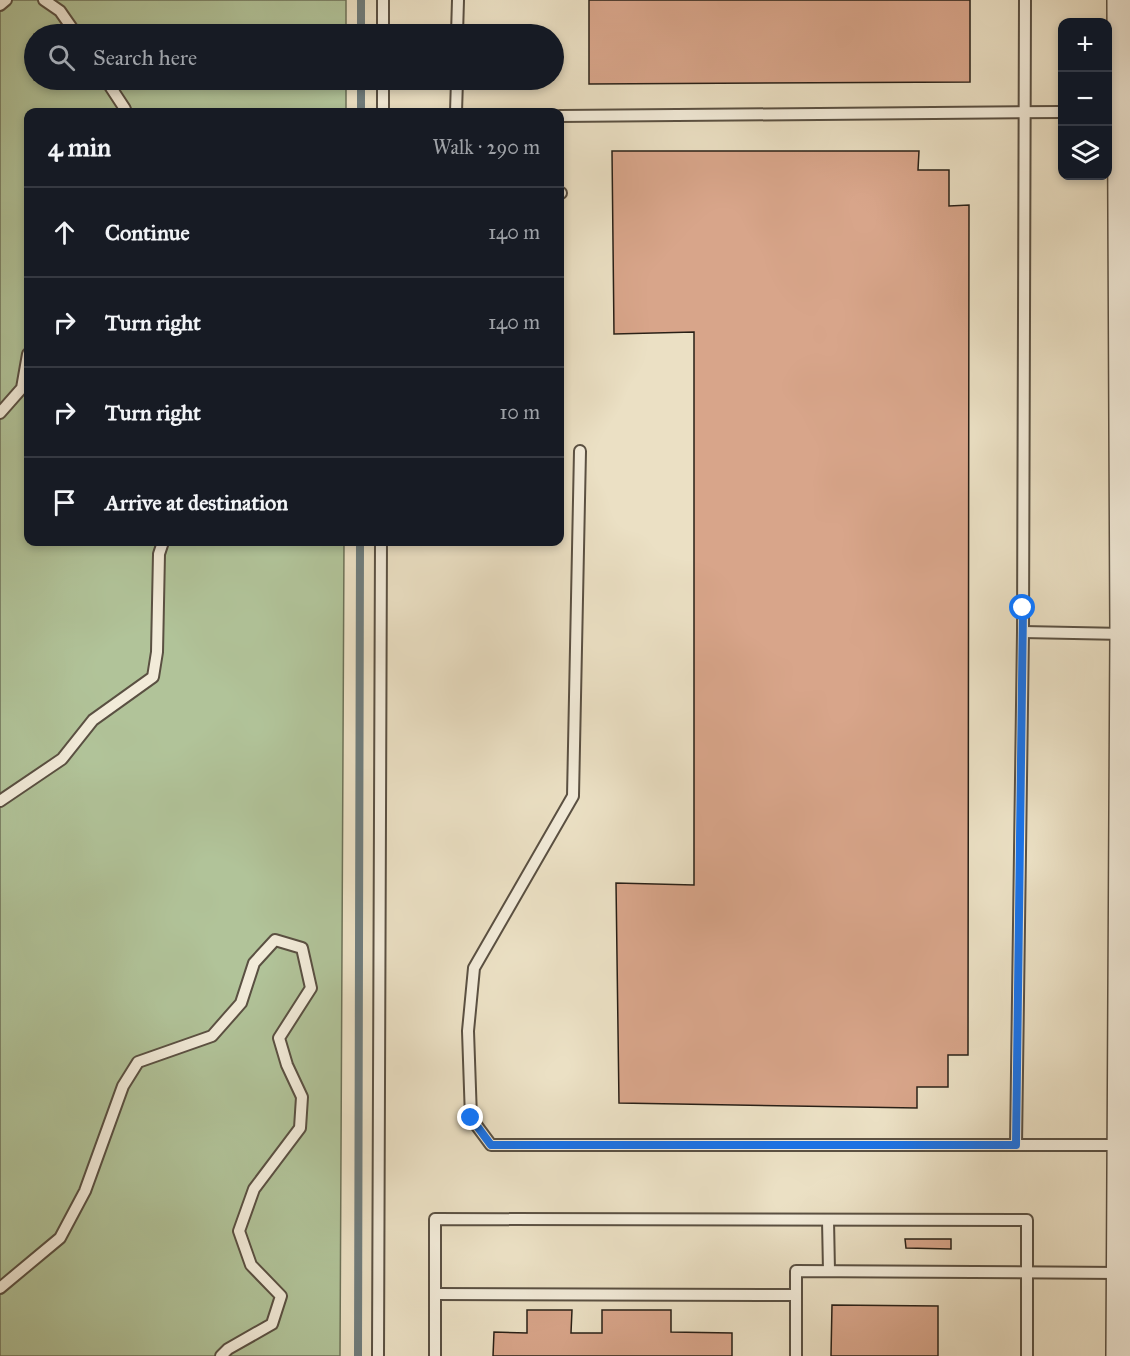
<!DOCTYPE html>
<meta charset="utf-8">
<style>
:root{--surface:#171b24;--page:#242831;--text:#f1f3f6;--muted:#9ea1a6;--line:#363941}
body{margin:0;font-family:"IM FELL Great Primer",serif;background:var(--page);color:var(--text)}
.controls{position:absolute;right:18px;top:18px;display:grid;overflow:hidden;border-radius:12px;box-shadow:0 3px 9px #0003}
.controls button{width:54px;height:54px;display:grid;place-items:center;padding:0;border:0;border-bottom:2px solid var(--line);background:var(--surface);color:var(--text);font:30px sans-serif}
.stop{position:absolute;width:18px;height:18px;margin:-14px;border:4px solid #1a73e8;border-radius:50%;background:#fff}
.stop.end{background:#1a73e8;border-color:#fff;box-shadow:0 2px 6px #0008}
.list{margin:0;padding:0;list-style:none}
h2{display:flex;justify-content:space-between;align-items:center;height:78px;margin:0;padding:0 24px;font-size:26px}
h2 small{font-size:20px;font-weight:400;color:var(--muted)}
.list li{display:grid;grid-template-columns:39px 1fr auto;gap:18px;align-items:center;box-sizing:border-box;height:90px;padding:0 24px;border-top:2px solid var(--line)}
.list b{display:block;font-size:22px;white-space:nowrap}
.list em{font-size:20px;font-style:normal;color:var(--muted)}
.icon{flex:none;width:33px;height:33px;fill:none;stroke:currentColor;stroke-width:2;stroke-linecap:round;stroke-linejoin:round}
.map{position:relative;flex:none;width:1130px;height:1356px;overflow:hidden}
.search{position:absolute;background:var(--surface);box-shadow:0 3px 9px #0003;left:24px;top:24px;width:540px;height:66px;display:flex;align-items:center;gap:15px;box-sizing:border-box;padding:0 21px;border-radius:33px;color:var(--muted);font-size:22px}
.panel{position:absolute;background:var(--surface);box-shadow:0 3px 9px #0003;left:24px;top:108px;width:540px;height:438px;border-radius:12px}
.map>svg:first-child{display:block}
</style>
<div class="map">
<svg width="1130" height="1356" viewBox="0 0 1130 1356">
<rect width="100%" height="100%" fill="#ebe0c4"/>
<filter id="stains"><feTurbulence type="fractalNoise" baseFrequency=".00333" numOctaves="4"/><feColorMatrix values="0 0 0 0 .2 0 0 0 0 .09 0 0 0 0 .02 0 0 0 .5 -.17"/></filter>
<radialGradient id="worn" r=".72"><stop offset=".6" stop-color="#630" stop-opacity="0"/><stop offset="1" stop-color="#630" stop-opacity=".3"/></radialGradient>
<polygon fill="#b1c399" stroke="#6d7258" stroke-width="1.5" points="0,0 346,0 346,34 34,34 34,80 346,80 346,112 28,112 28,542 344,542 340,1356 0,1356"/>
<g fill="none" stroke-linecap="round" stroke-linejoin="round">
<g stroke="#6f7c7c" stroke-width="8">
<polyline points="361,34 361,0"/>
<polyline points="361,112 361,80"/>
<polyline points="358,1356 360,542"/>
</g>
</g>
<g fill="#d8a58a" stroke="#292017" stroke-width="1.5">
<polygon points="589,0 970,0 970,82 589,84"/>
<polygon points="612,151 919,151 918,170 949,170 949,206 969,205 968,1055 948,1055 948,1087 917,1087 917,1108 619,1103 616,883 694,885 694,332 614,334"/>
<polygon points="905,1239 951,1239 951,1249 906,1248"/>
<polygon points="832,1305 938,1306 938,1356 831,1356"/>
<polygon points="527,1310 572,1310 571,1333 602,1333 602,1310 671,1310 671,1332 732,1333 732,1356 493,1356 494,1332 527,1333"/>
</g>
<g fill="none" stroke-linecap="round" stroke-linejoin="round">
<g stroke="#5a5042" stroke-width="14">
<g id="service">
<polyline points="44,0 60,11 76,34"/>
<polyline points="0,5 6,0"/>
<polyline points="383,34 383,0"/>
<polyline points="457,34 458,0"/>
<polyline points="106,80 125,109 124,112"/>
<polyline points="383,112 383,80"/>
<polyline points="456,112 457,80"/>
<polyline points="560,116 1062,112"/>
<polyline points="560,193 561,193"/>
<polyline points="0,413 22,388 28,354"/>
<polyline points="580,451 573,796 474,968 468,1031 471,1118 491,1145 1016,1145 1023,632 1025,0"/>
<polyline points="1023,632 1124,634"/>
<polyline points="0,801 62,759 93,720 153,677 157,652 159,554 163,542"/>
<polyline points="1016,1145 1121,1145"/>
<polyline points="828,1220 829,1271"/>
<polyline points="0,1288 60,1238 85,1191 123,1086 138,1062 212,1036 241,1003 254,963 275,940 302,948 311,988 279,1038 287,1065 302,1097 300,1128 254,1189 239,1231 251,1265 281,1296 272,1324 228,1349 221,1356"/>
<polyline points="435,1294 796,1295"/>
<polyline points="378,1356 381,542"/>
<polyline points="435,1356 435,1219 1027,1220 1027,1356"/>
<polyline points="796,1356 796,1271 1120,1273"/>
</g>
</g>
<g stroke="#5a5042" stroke-width="30">
<polyline id="tertiary" points="1120,1356 1124,634 1121,0"/>
</g>
<use href="#service" stroke="#f2ebd9" stroke-width="10"/>
<use href="#tertiary" stroke="#f2ebd9" stroke-width="27"/>
</g>
<g fill="none" stroke-linecap="round" stroke-linejoin="round">
<polyline stroke="#1a73e8" stroke-width="8" points="471,1118 491,1145 1016,1145 1023,608"/>
</g>
<rect width="100%" height="100%" filter="url(#stains)"/>
<rect width="100%" height="100%" fill="url(#worn)"/>
</svg>
<div class="controls">
<button>+</button>
<button>−</button>
<button><svg class="icon" aria-label="layers" viewBox="0 0 24 24"><path d="M12 4l9 5-9 5-9-5zM3 14l9 5 9-5"/></svg></button>
</div>
<div class="stop" style="left:1023px;top:608px"></div>
<div class="stop end" style="left:471px;top:1118px"></div>
<div class="search"><svg class="icon" aria-label="search" viewBox="0 0 24 24"><circle cx="10" cy="10" r="6"/><path d="M15 15l6 6"/></svg>Search here</div>
<section class="panel">
<h2>4 min<small>Walk · 290 m</small></h2>
<ul class="list">
<li><svg class="icon" aria-label="ahead" viewBox="0 0 24 24"><path d="M12 20V5M6 11l6-6 6 6"/></svg><div><b>Continue</b></div><em>140 m</em></li>
<li><svg class="icon" aria-label="right" viewBox="0 0 24 24"><path d="M7 20v-9h11M14 6l5 5-5 5"/></svg><div><b>Turn right</b></div><em>140 m</em></li>
<li><svg class="icon" aria-label="right" viewBox="0 0 24 24"><path d="M7 20v-9h11M14 6l5 5-5 5"/></svg><div><b>Turn right</b></div><em>10 m</em></li>
<li><svg class="icon" aria-label="arrive" viewBox="0 0 24 24"><path d="M6 21V4h12l-3 4 3 4H6"/></svg><div><b>Arrive at destination</b></div></li>
</ul>
</section>
</div>
